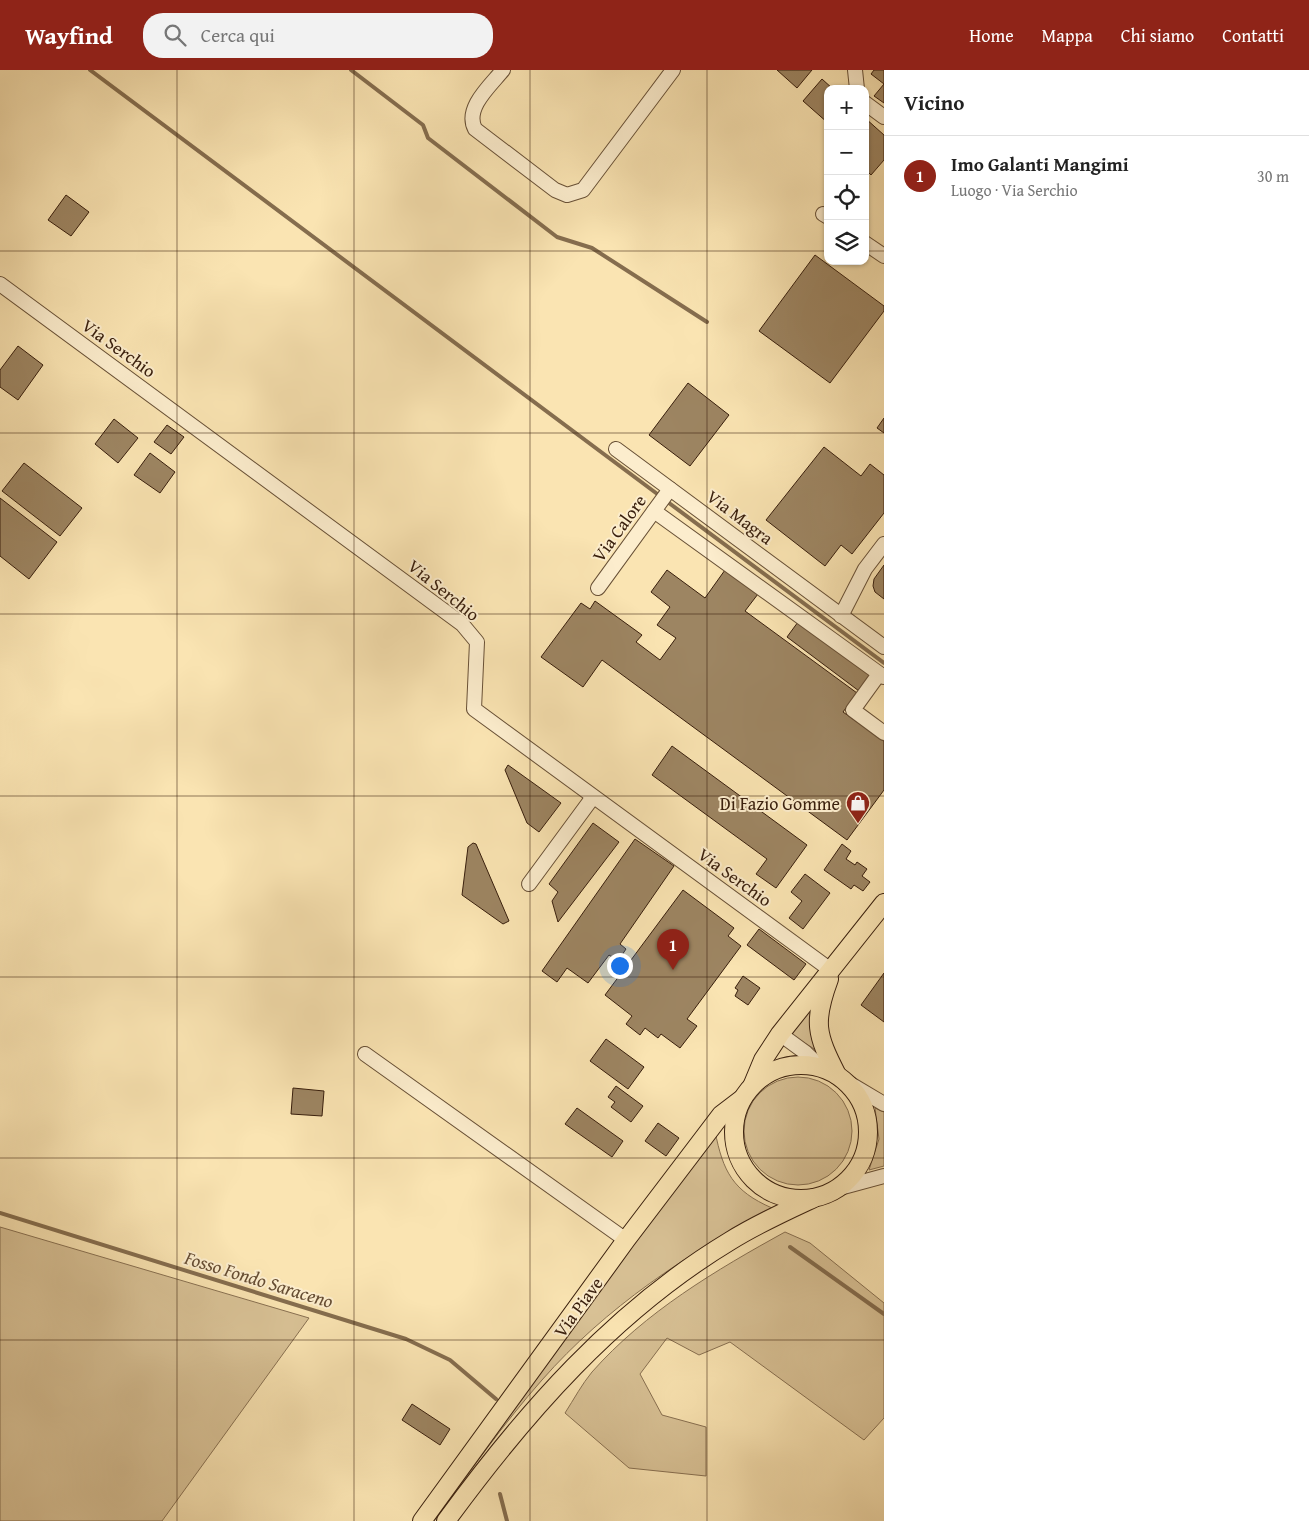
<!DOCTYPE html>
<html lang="it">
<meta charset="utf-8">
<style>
:root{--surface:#fff;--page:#f2f2f2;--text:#222;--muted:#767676;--line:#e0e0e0;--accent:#8f2418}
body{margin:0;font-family:"Gentium Book Plus",serif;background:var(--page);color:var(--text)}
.controls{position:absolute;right:15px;top:15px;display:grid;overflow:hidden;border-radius:10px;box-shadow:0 1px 4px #0004}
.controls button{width:45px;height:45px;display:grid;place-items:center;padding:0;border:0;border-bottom:1px solid var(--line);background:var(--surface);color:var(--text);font:25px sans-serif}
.you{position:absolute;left:619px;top:895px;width:18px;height:18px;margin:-12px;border:4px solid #fff;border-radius:50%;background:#1a73e8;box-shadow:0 0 0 8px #1a73e833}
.badge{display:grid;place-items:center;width:32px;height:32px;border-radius:50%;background:var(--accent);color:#fff;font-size:16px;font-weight:700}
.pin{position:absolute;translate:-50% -41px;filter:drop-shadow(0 1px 2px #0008)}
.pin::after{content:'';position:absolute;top:26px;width:18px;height:15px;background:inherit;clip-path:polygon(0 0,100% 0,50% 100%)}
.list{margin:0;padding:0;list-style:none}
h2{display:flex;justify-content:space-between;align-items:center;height:65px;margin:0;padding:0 20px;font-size:21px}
h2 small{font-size:16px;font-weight:400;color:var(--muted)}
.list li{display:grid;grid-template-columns:32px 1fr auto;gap:15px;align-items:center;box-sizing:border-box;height:80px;padding:0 20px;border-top:1px solid var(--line)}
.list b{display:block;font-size:19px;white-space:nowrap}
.list p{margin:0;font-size:16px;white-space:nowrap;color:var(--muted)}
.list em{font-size:16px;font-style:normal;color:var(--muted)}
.icon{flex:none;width:28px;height:28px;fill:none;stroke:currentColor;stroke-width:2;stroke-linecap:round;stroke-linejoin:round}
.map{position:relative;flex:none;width:884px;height:1451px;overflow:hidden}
header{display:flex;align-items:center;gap:30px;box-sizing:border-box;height:70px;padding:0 25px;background:var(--accent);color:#fff}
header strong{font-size:24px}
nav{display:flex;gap:28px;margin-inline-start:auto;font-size:18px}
.search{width:350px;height:45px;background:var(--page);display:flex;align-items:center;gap:12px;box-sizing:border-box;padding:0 18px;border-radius:20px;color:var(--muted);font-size:19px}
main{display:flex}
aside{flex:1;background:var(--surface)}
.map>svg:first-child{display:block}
</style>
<header>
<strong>Wayfind</strong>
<div class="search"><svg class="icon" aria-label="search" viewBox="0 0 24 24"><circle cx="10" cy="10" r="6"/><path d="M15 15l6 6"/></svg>Cerca qui</div>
<nav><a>Home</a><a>Mappa</a><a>Chi siamo</a><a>Contatti</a></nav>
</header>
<main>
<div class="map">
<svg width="884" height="1451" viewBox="0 0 884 1451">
<rect width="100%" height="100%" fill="#fae4b2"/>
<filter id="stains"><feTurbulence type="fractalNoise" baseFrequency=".004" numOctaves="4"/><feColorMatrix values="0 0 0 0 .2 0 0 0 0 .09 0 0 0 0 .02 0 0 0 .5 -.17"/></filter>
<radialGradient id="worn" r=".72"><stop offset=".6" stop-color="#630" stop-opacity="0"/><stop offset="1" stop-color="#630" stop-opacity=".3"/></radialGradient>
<g fill="#d9c296" stroke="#887051">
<polygon points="817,924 821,983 788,963"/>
<circle cx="798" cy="1061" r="54"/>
<polygon points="875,1038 884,1042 884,1096 869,1100 879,1069"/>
<path d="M715,1061c8,41 18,60 57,77 -85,46 -166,99 -230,172 -39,44 -73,93 -108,141h-4z"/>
<polygon points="0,1157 309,1248 162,1451 0,1451"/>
<path d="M785,1162l25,11 74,60v115l-20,22 -134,-98 -31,13 -32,-17 -27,36 22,41 44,12v49l-77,-8 -64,-55c9,-14 17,-29 27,-41 53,-60 124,-102 193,-140z"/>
</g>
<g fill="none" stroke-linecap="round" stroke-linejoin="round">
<g stroke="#856d4e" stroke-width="4">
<polyline points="90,0 660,426"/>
<polyline points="351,0 423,55 428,68 557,167 592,178 707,252"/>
<polyline points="665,430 884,593"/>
<polyline points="0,1143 406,1269 450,1290 496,1329"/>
<polyline points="790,1177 884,1244"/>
<polyline points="500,1424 507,1451"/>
</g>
</g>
<g fill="#9d8562" stroke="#381e0c">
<polygon points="777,0 812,0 797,18"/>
<polygon points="874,0 884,0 884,33 874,26 884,14 871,4"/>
<polygon points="822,9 833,19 828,19 828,53 803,31"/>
<polygon points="865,48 884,65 884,90 871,105 865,99"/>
<polygon points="66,125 89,142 71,166 48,150"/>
<polygon points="815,185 884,236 884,241 830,313 759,261"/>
<polygon points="18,276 43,295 18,330 0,317 0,300"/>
<polygon points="688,313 729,345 690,396 649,365"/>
<polygon points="884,348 884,363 877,358"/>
<polygon points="114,349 138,368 118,393 95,374"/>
<polygon points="167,355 184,367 171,384 154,372"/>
<polygon points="824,377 861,406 870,394 884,405 884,443 852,484 841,475 825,496 766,450"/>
<polygon points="150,383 175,402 160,423 134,405"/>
<polygon points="24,393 82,438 60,466 2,421"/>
<polygon points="0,428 57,472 29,509 0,486"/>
<polygon points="884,495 884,529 875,522 873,516 874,509"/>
<polygon points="667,500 705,528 725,500 758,524 745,541 857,623 843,642 884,671 884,720 847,770 602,590 583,617 541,587 581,533 590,539 595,531 642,565 636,572 660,590 676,568 657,555 670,537 651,522"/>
<polygon points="798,552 870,605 859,621 787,567"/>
<polygon points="672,676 807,775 776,818 756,804 767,789 652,705"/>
<polygon points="508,695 561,733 539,762 527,753 505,700"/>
<polygon points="593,753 619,772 558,852 552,831 558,822 549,814"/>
<polygon points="635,769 674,796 620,874 626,879 618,891 609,885 588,913 567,898 557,912 542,901"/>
<polygon points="473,773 476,774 509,851 503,854 462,825 468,777"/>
<polygon points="842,774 851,781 846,789 855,795 857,792 867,799 862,806 870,812 863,821 854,815 851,819 824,800"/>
<polygon points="805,804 830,823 803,859 789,848 802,831 791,822"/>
<polygon points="683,820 734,858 728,866 741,876 687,949 697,956 680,978 661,964 658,968 645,958 640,965 626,954 632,946 605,925"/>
<polygon points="759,859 806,894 794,910 747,875"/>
<polygon points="884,903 884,952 861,935"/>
<polygon points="743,906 760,918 748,935 735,926 738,920 735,918"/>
<polygon points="606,969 644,997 628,1019 590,991"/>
<polygon points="616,1016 643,1036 631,1052 611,1037 615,1032 608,1027"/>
<polygon points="293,1018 324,1021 322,1046 291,1044"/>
<polygon points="577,1038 623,1071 612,1087 565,1054"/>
<polygon points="658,1053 679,1068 666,1086 645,1071"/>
<polygon points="412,1334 450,1359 440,1375 402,1350"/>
</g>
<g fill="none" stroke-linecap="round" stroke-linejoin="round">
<g stroke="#685036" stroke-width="16">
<g id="minor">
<path d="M503,0c-12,15 -39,38 -28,59l80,61 12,5 16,-5 90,-120"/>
<polyline points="855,0 857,19"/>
<polyline points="865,33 884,47"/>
<polyline points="823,144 828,147"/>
<polyline points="865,173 884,186"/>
<polyline points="0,214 462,554 477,572 474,639 832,901"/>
<polyline points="616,379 884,577"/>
<polyline points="654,441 884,607"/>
<polyline points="598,518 670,419"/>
<polyline points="841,546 865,499 884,474"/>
<polyline points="879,604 853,640 884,663"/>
<polyline points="529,814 593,727"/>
<polyline points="780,964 806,983 821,997"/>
<polyline points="365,984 626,1170"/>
<polyline points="847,1012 884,1034"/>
<polyline points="836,1119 884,1106"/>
</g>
</g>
<g stroke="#381e0c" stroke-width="20">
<g id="major">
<path d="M829,909c-16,43 -13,55 8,96"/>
<circle cx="801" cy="1062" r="67"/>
<polyline points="753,1014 763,990 780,964 884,833"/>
<polyline points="422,1451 626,1170 721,1045 742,1029"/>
<path d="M446,1451c79,-108 168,-210 284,-280 27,-17 56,-30 84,-43"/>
</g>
</g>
<use href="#minor" stroke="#fcedcd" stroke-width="14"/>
<use href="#major" stroke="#fae4b2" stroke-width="18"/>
</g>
<path fill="none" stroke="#381e0c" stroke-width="1" stroke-opacity="0.55" d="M177,0v1451M354,0v1451M530,0v1451M707,0v1451M0,181h828M865,181h19M0,363h884M0,544h884M0,726h884M0,907h884M0,1088h884M0,1270h884"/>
<defs>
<g id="shop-pin" transform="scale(1.25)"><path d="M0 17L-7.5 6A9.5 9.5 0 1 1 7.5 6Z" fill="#8f2418" stroke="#fcedcd"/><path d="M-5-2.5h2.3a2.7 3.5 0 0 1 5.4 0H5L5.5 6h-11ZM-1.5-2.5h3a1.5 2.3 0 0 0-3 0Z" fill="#fff"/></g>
</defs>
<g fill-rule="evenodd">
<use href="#shop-pin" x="858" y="733"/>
</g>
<g text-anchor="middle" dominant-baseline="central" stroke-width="4" stroke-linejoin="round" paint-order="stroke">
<g font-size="18" fill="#381e0c" stroke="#fcedcd">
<text transform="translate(119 278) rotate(36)">Via Serchio</text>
<text transform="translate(740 447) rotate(37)">Via Magra</text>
<text transform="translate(619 458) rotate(-54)">Via Calore</text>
<text transform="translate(444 520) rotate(39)">Via Serchio</text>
<text transform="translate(735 807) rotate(36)">Via Serchio</text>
<text transform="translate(578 1237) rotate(-54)">Via Piave</text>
</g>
<g font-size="18" fill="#381e0c" stroke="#fcedcd" text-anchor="end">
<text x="840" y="733">Di Fazio Gomme</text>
</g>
<g font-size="19" font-style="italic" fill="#654c32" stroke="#fcedcd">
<text transform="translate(259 1209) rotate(17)">Fosso Fondo Saraceno</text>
</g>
</g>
<rect width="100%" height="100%" filter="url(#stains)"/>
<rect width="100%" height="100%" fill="url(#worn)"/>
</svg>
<div class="controls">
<button>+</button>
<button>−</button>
<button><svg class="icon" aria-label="locate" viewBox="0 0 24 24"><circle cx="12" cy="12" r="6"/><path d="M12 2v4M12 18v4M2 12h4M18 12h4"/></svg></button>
<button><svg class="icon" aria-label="layers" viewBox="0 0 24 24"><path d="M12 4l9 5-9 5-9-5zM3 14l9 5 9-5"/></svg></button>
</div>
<div class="you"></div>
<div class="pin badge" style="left:673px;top:900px">1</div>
</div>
<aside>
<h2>Vicino<small></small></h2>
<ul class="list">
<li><span class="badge">1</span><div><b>Imo Galanti Mangimi</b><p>Luogo · Via Serchio</p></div><em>30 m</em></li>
</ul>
</aside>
</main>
